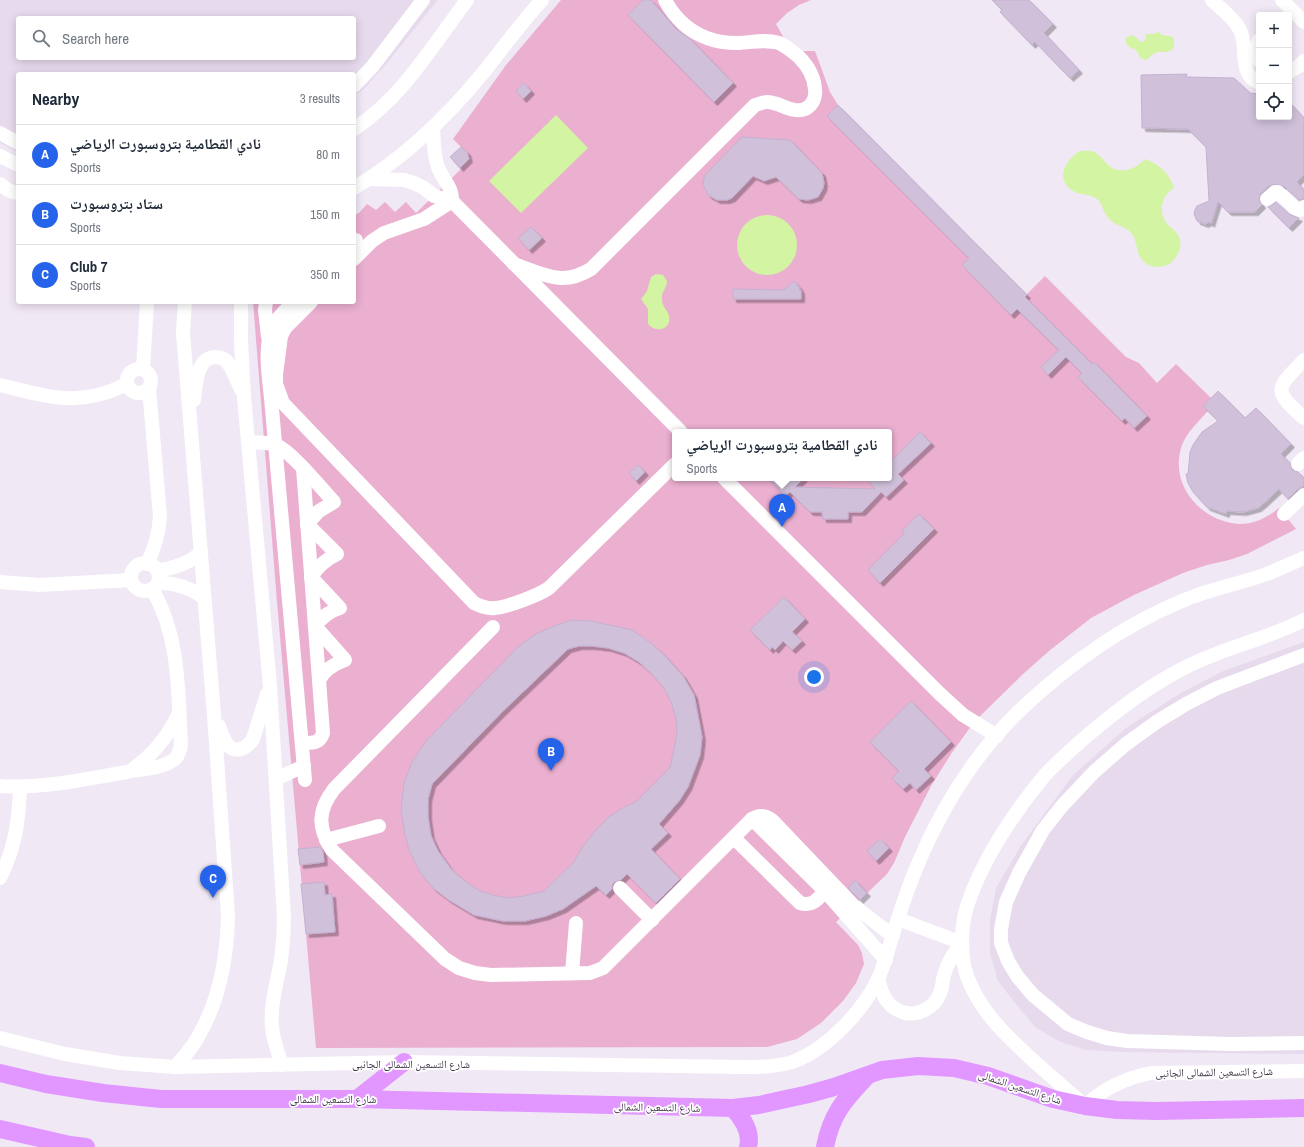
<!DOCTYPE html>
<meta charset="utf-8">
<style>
:root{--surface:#fff;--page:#f6f6f7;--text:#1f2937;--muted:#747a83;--line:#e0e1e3;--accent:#2563eb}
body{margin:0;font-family:"Archivo Narrow","Noto Naskh Arabic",sans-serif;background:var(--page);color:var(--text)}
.controls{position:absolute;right:12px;top:12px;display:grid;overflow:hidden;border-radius:4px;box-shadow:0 2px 10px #0003}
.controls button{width:36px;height:36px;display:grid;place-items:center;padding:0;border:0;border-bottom:1px solid var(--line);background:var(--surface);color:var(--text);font:20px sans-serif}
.you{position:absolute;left:814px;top:677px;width:14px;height:14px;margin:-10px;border:3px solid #fff;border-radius:50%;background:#1a73e8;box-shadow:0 0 0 6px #1a73e833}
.badge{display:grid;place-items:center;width:26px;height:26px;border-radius:50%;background:var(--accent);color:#fff;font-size:13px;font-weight:700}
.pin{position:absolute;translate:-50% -33px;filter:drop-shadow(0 1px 2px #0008)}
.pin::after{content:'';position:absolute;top:21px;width:14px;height:12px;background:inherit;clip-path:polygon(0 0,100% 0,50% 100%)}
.popup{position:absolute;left:672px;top:429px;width:220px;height:52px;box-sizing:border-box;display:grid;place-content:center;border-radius:4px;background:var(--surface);filter:drop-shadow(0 1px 3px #0005);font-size:13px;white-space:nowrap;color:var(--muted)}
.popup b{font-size:15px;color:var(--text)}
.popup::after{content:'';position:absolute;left:50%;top:100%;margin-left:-8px;border:8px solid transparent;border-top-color:var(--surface)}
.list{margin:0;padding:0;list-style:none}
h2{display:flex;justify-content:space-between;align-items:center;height:52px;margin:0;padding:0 16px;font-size:17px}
h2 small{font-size:13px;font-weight:400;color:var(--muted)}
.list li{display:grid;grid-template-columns:26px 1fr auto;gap:12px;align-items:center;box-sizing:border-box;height:60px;padding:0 16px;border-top:1px solid var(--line)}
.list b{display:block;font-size:15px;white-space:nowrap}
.list p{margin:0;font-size:13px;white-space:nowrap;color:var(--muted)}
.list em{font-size:13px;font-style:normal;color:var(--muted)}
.icon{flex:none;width:22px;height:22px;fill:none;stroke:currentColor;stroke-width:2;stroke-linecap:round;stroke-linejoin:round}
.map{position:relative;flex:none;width:1304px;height:1147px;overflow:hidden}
.search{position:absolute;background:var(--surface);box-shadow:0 2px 10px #0003;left:16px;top:16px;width:340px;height:44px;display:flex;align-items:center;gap:10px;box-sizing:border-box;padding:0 14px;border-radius:4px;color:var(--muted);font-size:15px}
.panel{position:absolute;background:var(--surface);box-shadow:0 2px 10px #0003;left:16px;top:72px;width:340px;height:232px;border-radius:4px}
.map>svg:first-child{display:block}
</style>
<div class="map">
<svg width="1304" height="1147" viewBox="0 0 1304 1147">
<defs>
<filter id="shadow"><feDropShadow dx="3.5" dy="3.5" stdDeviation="0" flood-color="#0004"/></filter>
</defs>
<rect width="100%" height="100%" fill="#f1e8f5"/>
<g fill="#e7daed" fill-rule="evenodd">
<path d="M0,0h438l-50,62 -24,27 -10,7v-22h-336v78l-18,-9zM18,18h336v40h-336z"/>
<polygon points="1304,642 1304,1054 1121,1052 1086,1050 1060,1042 1035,1027 1015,1003 998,981 990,954 990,920 996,888 1020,847 1073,775 1126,728 1179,694 1223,671"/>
</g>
<path fill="#ebafd0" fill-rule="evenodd" d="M561,0h250l-12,5 -12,8 -11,11 8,14 12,13h19l15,41 8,13 188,190 19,-19 81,81 13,6 18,20 19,-19 35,34 -8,8 5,5c-9,10 -21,21 -26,34 -14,40 19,77 58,79 15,0 28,-7 39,-16l17,21 -49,25 -18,6 -22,5 -24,8 -49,22 -43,23 -42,33 -27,24 -48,47 -23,32 -20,32 -26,51 -11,26 -7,11 -30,29 -21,19 22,23 4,8 2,11 -8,19 -13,18 -22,22 -24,16 -30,8 -451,1 -39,-446 -24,-300h101v-87l5,-2 8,-9 9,6 9,-8 10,10 11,-10 10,11 45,-44 -11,-12 11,-10 -8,-8 53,-74zM675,432h214v46h-214z"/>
<g fill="#d3f4a2">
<path d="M1159,32l3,3 9,1 3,3v8c-8,11 -14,-2 -26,12 -9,3 -8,-5 -13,-10l-6,-2 -3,-4v-5l5,-3 5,2 3,4 4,1 3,-3v-5h7z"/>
<polygon points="556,115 588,148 521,213 489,181"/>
<path d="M1080,151c6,0 11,-1 16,2 5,3 9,9 13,13 12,9 27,3 36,-7 15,6 24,14 29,29 -13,7 -16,25 -7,36 4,4 9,7 11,11 4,7 3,14 -1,20 -3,6 -7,10 -14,11 -4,2 -10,1 -14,-1 -17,-8 -8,-26 -21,-35 -9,-6 -15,-5 -22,-15 -4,-6 -4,-12 -9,-16 -6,-5 -13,-4 -20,-6 -23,-10 -14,-32 3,-42z"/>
<circle cx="767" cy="245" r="30"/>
<path d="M656,274l7,1 4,6c0,7 -6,11 -5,18 0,8 5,10 7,17 3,13 -13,18 -21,8v-15l-7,-10 6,-8 4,-14z"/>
</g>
<g fill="#d0c0da" stroke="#c5b0d2" fill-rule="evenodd" filter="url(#shadow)">
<polygon points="643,0 651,0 676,29 690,39 733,83 714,102 628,15"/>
<polygon points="992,0 1029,0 1053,24 1044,33 1079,70 1070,78 1035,42 1032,45 1000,12 1002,10"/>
<polygon points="1187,74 1186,77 1234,78 1250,93 1259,94 1259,117 1289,117 1289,102 1304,118 1304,175 1297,182 1304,190 1304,199 1299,200 1284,186 1274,184 1269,186 1261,193 1259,200 1262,205 1255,212 1228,212 1218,202 1211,224 1209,222 1205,224 1197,221 1194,214 1195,210 1197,206 1209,201 1206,147 1188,129 1142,128 1141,75"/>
<polygon points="524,83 531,91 523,99 516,91"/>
<polygon points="838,105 980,248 1027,295 1025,297 1092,364 1094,362 1147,416 1134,428 1125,418 1122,421 1078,377 1082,373 1066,357 1048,375 1041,367 1059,350 1017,309 1011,315 962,265 969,258 827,116"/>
<polygon points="742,137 790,140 822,173 824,183 823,188 818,197 808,200 799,199 776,177 764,181 753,176 732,198 727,200 717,200 708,195 703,184 704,178 705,175"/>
<polygon points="461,147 467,152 469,159 460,168 450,157"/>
<polygon points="1276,202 1289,214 1299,218 1289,228 1268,207"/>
<polygon points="531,227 542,238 529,250 518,238"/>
<polygon points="794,281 800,288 799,290 801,290 801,299 733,299 733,289 784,290"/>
<polygon points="1218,391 1245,418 1256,408 1291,444 1281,454 1290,463 1292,470 1298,472 1304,478 1304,486 1298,489 1288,499 1279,489 1264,503 1258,508 1243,512 1226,511 1226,514 1207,507 1193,492 1188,483 1186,474 1188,474 1190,452 1193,445 1202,432 1218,421 1203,406"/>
<polygon points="920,432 931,443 898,474 904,480 886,497 881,492 862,512 848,512 848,519 823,519 822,512 810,512 790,492 785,496 768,478 804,478 795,487 875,489 866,478 889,478 889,463"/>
<polygon points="638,465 645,472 636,481 629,473"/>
<polygon points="919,514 934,529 880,583 868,570 904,534 902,531"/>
<polygon points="784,597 805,619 792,632 802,641 792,650 783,641 775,650 772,647 770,650 750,630"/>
<path d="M572,620l19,1 41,9 19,13 13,12 19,21 11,19 8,42 -2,18 -12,32 -9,14 -20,23 9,9 -17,16 29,30 -24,24 -29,-29 -6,6 -7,2 -2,3v4l-6,6 -10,-9 -33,23 -17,7 -21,5h-22l-29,-6 -25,-15 -16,-12 -13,-16 -11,-22 -4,-16 -4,-24 3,-27 8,-21 14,-21 93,-95 17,-12 18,-8zM579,646h13l16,2 16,5 15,9 12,11 13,15 7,14 5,16 1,16 -7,34 -33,33 -14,7 -13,8 -14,14 -13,16 -10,17 -29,28 -20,5 -16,2 -15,-3 -13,-4 -14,-9 -15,-13 -13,-18 -7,-15 -3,-19v-18l4,-15 70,-72 66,-63z"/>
<polygon points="911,701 951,742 924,769 931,776 916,790 910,783 903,789 892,778 899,771 870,742"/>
<polygon points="880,839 889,848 876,861 867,851"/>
<polygon points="320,847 323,852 324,862 300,865 298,849"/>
<polygon points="855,880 867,893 860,900 848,888"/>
<polygon points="324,882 325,895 332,894 335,932 306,934 301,884"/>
</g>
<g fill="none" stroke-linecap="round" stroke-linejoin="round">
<g stroke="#fff" stroke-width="14">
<path d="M1212,0c9,9 22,18 28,30 9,18 -3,43 19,53"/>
<polyline points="1282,0 1304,22"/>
<path d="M1259,40c-4,7 -3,14 0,21"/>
<polyline points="1289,72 1299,66 1304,61"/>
<polyline points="354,86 372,67 423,0"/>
<path d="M354,129c48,-31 79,-84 113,-129"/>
<polyline points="0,133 18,143"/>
<polyline points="0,156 18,165"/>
<polyline points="370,179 404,180 414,183 424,188 434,196 452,201 681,432"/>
<path d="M0,184c6,5 10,8 18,9"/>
<path d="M354,188c49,-29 92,-70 129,-115 19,-24 38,-50 59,-73"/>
<polyline points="1267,199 1275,192 1278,192 1295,208 1300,210 1304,207"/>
<polyline points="354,242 356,240"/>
<path d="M354,259l18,-18 12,-8 40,-14 28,-18c1,-14 -10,-22 -14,-34 -5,-13 -4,-27 -5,-40"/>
<path d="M514,264c29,10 48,23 77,5l164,-164c4,-1 8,-3 12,-3 13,0 25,12 38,7 8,-4 11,-12 10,-20 -1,-13 -7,-23 -16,-32 -6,-5 -13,-11 -20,-14 -13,-4 -26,-1 -40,0 -10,0 -22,-1 -32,-5 -19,-7 -33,-21 -42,-38"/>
<path d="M241,302v40l3,55 26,289 14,232c0,14 -1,28 -3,42 -4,23 -11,44 -9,67 1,13 6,26 10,38"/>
<polyline points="266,302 265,310 268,337"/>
<path d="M294,302c-7,7 -16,14 -20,23 -11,18 -5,53 -3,73l34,382"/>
<path d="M311,302l-26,26 -4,8 -5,38v10l7,19 191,200c6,3 14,6 21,5 13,-1 44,-13 54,-20l126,-124"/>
<path d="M1304,360c-28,29 -32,30 0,58"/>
<polyline points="143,369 147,302"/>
<circle cx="139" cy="381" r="12"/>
<path d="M0,385c50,12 79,23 127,-1"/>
<path d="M194,400c2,-15 2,-42 21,-43 5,0 11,2 13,6 6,9 9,19 14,28"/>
<path d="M248,442c8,1 20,0 28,3 16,7 45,43 58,57l-15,9 -12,13 30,30c-12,6 -19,12 -26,23l29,31c-11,3 -18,9 -25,18l30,34c-11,4 -20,9 -26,20"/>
<polyline points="1298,464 1304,458"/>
<polyline points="724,478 940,694 963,715 997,736"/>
<polyline points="1284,514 1304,495"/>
<circle cx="145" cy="577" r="14"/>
<path d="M147,564c8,-16 12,-31 13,-48l-11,-128"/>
<path d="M157,570c17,-1 30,-6 44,-17"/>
<polyline points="0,582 39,585 131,580"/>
<path d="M158,583c18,0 32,4 46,15"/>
<path d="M1304,620c-39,20 -83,28 -122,49 -37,19 -70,45 -101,72 -12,11 -25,22 -36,34 -31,37 -63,85 -78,131 -6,19 -7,51 0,70 14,38 41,61 70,88 16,14 32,28 48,42 19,-18 40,-28 66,-33l153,-2"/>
<path d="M493,627l-159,162c-16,21 -17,38 -2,61l113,109 14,9 16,5 16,2 99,-2 13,-5 149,-149c8,-5 14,-4 21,2l81,85 39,30"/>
<polyline points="1304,655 1217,688 1186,704 1158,721 1126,744 1094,772 1062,806 1043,830 1019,873 1006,902 1001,929 1001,943 1008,961 1017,976 1033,995 1068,1024 1087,1032 1107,1038 1127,1041 1230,1044 1304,1043"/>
<path d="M219,726c2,6 4,13 8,18 8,11 20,4 26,-5l14,-45"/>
<path d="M302,743c10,0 18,1 21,-10l-20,-265"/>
<path d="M133,769c21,-15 35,-32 46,-56"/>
<polyline points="276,779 304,766"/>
<path d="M0,786c43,3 85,-7 127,-14 14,-3 33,-3 45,-11 6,-3 7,-9 9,-15 -3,-53 -1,-110 -29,-157"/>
<polyline points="752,819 825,891 886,960"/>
<path d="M734,838l66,65c12,4 18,-4 25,-12"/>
<polyline points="326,840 379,826"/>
<path d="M0,878c15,-30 19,-57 20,-91"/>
<polyline points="620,888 652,920"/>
<polyline points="572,973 576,923"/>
<path d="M878,979c4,15 8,27 24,33 15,5 33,-4 38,-19 3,-6 2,-14 5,-21 3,-11 10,-20 17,-29l-64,-24"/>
<path d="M0,1038l65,16 55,9 55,4 229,-5 339,5c16,0 36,0 52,-6 33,-13 69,-51 84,-84 8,-19 12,-39 19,-58 6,-20 14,-41 22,-60 23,-53 55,-104 96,-145 49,-47 103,-87 166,-113 27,-12 57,-17 85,-27 12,-5 25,-11 37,-16"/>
<path d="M175,1067c9,-10 18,-20 24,-32 21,-36 28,-79 29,-119l-14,-201 -31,-382 2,-31"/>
</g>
<g stroke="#e197ff" stroke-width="18">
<polyline points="0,1073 46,1084 103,1093 161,1099 357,1099 733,1108 759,1105 809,1094 834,1087 882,1070 918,1066 954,1068 988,1076 1053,1099 1085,1106 1117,1110 1156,1111 1304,1108"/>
<polyline points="357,1099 404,1062"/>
<path d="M733,1108c10,11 19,24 15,39"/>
<polyline points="0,1129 70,1145 86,1147"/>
<path d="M825,1147c6,-32 19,-47 41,-70"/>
</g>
</g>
<g text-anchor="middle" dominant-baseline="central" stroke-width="3.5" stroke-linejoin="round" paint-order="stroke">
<g font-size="11" fill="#413649" stroke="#fff">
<text x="411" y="1064">شارع التسعين الشمالى الجانبى</text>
<text transform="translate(1214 1072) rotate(-1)">شارع التسعين الشمالى الجانبى</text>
<text transform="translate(1020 1087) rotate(18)">شارع التسعين الشمالى</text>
<text x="333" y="1099">شارع التسعين الشمالى</text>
<text transform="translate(657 1107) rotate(1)">شارع التسعين الشمالى</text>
</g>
</g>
</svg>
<div class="controls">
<button>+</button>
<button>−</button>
<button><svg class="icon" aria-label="locate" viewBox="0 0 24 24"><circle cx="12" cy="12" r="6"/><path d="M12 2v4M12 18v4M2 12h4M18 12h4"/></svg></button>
</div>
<div class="you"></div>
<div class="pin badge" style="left:782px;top:527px">A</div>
<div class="popup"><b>نادي القطامية بتروسبورت الرياضي</b>Sports</div>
<div class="pin badge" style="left:551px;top:771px">B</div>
<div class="pin badge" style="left:213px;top:898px">C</div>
<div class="search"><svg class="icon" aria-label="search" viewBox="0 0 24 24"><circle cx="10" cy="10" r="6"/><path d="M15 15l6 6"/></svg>Search here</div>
<section class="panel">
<h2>Nearby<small>3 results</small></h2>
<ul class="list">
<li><span class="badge">A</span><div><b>نادي القطامية بتروسبورت الرياضي</b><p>Sports</p></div><em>80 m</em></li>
<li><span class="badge">B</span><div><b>ستاد بتروسبورت</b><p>Sports</p></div><em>150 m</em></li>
<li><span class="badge">C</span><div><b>Club 7</b><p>Sports</p></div><em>350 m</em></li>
</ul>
</section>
</div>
